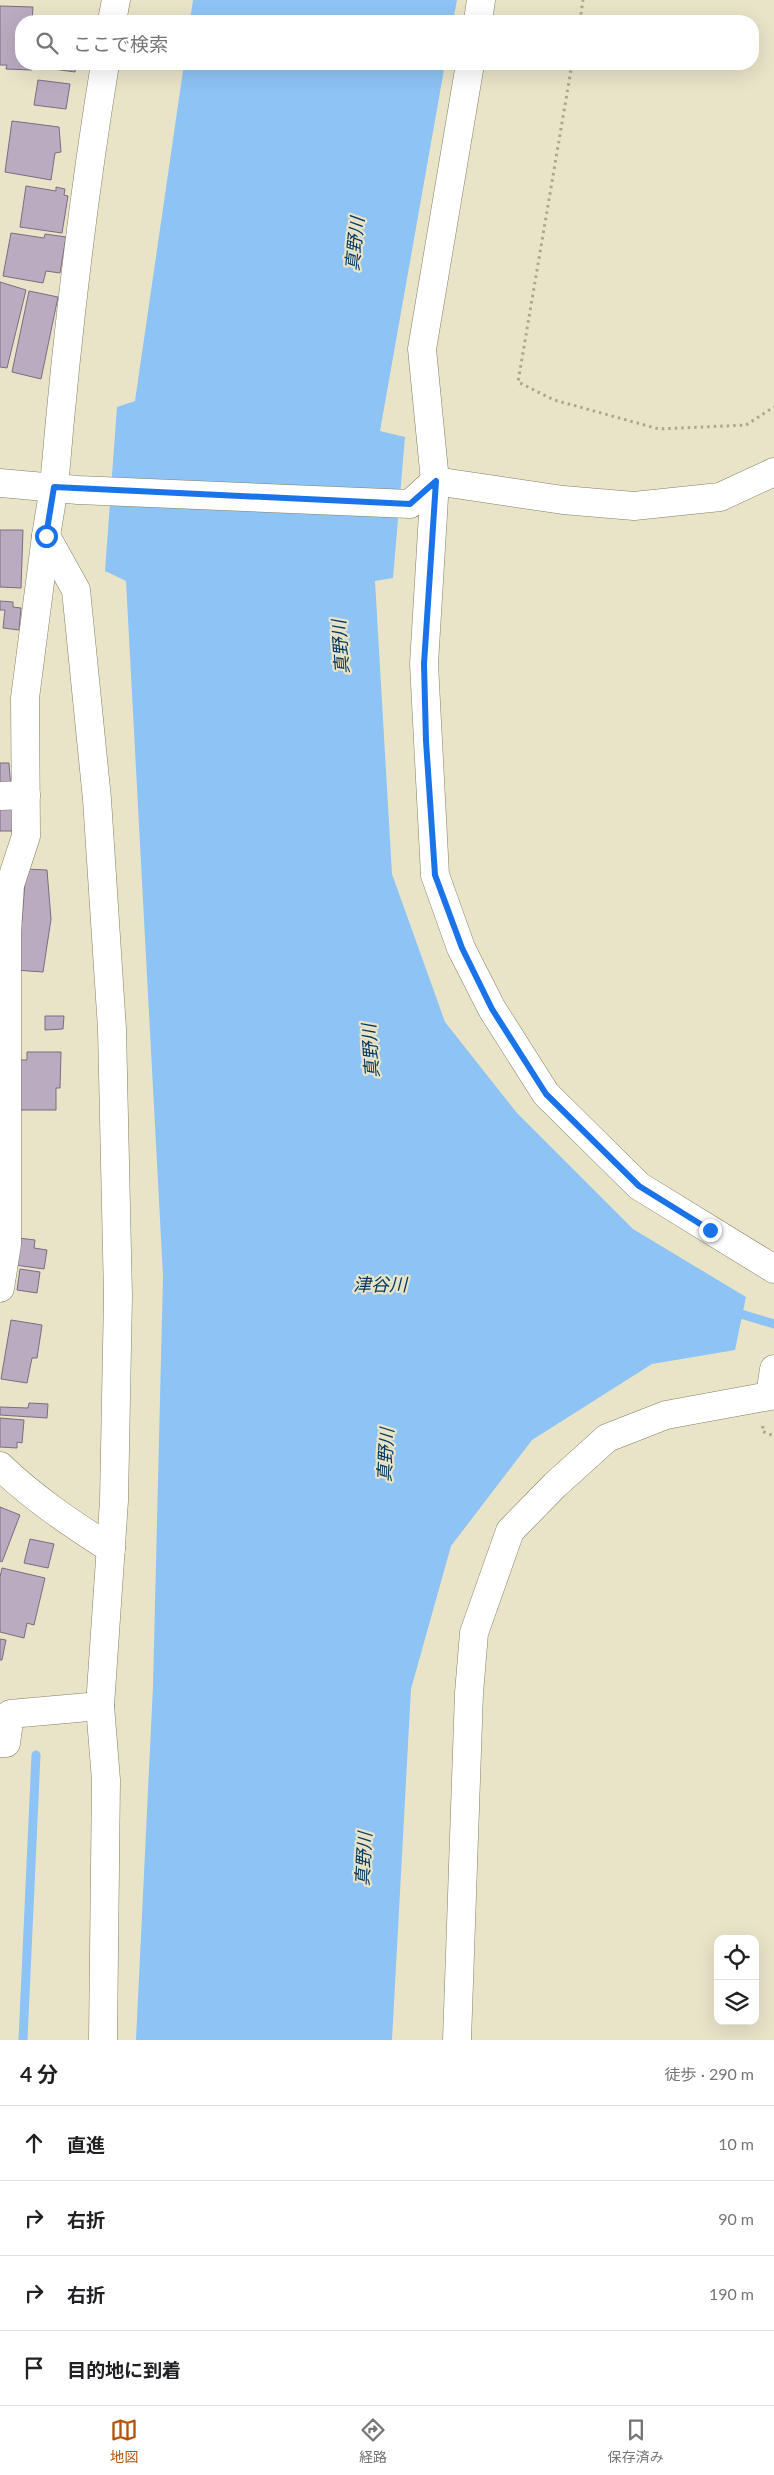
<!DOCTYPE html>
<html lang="ja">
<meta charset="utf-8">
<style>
:root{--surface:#fff;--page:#f6f6f6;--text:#202124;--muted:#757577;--line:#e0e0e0;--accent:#b45309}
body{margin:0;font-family:Lato,"Noto Sans JP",sans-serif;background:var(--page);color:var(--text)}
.controls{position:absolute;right:15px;bottom:15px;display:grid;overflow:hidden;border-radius:10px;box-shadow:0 5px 20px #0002}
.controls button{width:45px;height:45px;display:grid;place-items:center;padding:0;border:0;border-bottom:1px solid var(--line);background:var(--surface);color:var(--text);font:25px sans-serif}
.stop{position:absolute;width:15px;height:15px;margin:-11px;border:4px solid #1a73e8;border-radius:50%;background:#fff}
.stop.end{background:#1a73e8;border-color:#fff;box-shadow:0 1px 5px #0008}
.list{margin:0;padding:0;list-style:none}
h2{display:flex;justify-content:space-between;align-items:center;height:65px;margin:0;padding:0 20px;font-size:21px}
h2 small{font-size:16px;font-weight:400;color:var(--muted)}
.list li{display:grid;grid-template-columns:32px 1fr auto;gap:15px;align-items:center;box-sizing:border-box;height:75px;padding:0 20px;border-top:1px solid var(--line)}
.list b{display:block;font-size:19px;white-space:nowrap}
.list em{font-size:16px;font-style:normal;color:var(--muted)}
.icon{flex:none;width:28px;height:28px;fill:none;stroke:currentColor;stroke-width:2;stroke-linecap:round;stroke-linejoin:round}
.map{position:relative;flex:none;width:774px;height:2040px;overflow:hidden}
.search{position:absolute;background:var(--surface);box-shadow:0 5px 20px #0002;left:15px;right:15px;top:15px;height:55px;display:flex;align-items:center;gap:12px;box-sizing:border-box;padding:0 18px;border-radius:20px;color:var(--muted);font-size:19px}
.sheet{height:365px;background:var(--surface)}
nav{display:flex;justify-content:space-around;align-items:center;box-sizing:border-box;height:70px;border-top:1px solid var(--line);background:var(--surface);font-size:14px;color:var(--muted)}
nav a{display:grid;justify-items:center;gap:2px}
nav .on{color:var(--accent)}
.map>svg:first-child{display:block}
</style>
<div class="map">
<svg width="774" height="2040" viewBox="0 0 774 2040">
<rect width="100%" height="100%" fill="#e9e4c8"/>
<g fill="#8dc4f5">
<polygon points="193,0 457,0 453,21 190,21"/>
<polygon points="184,64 445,64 380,431 405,437 393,578 375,581 392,874 445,1022 517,1113 633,1229 746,1297 735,1350 652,1364 532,1440 451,1546 411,1689 392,2040 136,2040 153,1686 163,1276 126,581 105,571 117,407 135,401"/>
</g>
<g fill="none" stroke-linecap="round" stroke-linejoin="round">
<g stroke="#8dc4f5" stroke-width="9">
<polyline points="731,1311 774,1324"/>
<polyline points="23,2040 36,1755"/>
</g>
</g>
<g fill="#bbabc1" stroke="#7b6c81">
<polygon points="0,6 33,7 32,21 21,21 21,64 33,64 32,70 6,69 7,65 0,65"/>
<polygon points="54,64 76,64 75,72 53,69"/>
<polygon points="38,80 70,84 66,109 34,105"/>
<polygon points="12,121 59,127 61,152 55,153 51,180 5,172"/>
<polygon points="26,186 56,191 56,187 65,189 64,195 68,196 62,233 20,227"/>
<polygon points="11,233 44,238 45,234 66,237 60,273 46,271 43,283 3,276"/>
<polygon points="0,282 26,290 7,368 0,367"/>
<polygon points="29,291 58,297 41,379 12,372"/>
<polygon points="0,530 23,530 21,588 0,587"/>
<polygon points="0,601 13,602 13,607 21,608 19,630 3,628 5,610 0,610"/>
<polygon points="0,763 9,763 11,789 0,790"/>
<polygon points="0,805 14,805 13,831 0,831"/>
<polygon points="26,869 47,870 51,919 43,972 15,970 22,920"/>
<polygon points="45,1016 64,1016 63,1029 45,1030"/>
<polygon points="27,1052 61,1052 60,1088 56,1088 56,1110 19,1110 19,1060 27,1060"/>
<polygon points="19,1238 35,1240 34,1248 47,1250 44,1269 15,1265"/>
<polygon points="20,1269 40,1272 37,1293 17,1290"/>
<polygon points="11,1320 42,1325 37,1358 32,1358 27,1383 1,1379"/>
<polygon points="29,1403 48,1404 47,1418 0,1415 0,1407 28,1408"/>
<polygon points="0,1418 24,1420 22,1443 17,1442 17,1448 0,1447"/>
<polygon points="0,1507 20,1515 2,1562 0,1561"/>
<polygon points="30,1539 54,1544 48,1568 24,1563"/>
<polygon points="2,1568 45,1578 34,1625 27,1623 24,1638 0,1632 0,1577"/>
<polygon points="0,1639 6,1640 2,1660 0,1660"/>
</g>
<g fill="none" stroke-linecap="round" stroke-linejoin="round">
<g stroke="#847f66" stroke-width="29">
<g id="street">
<polyline points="478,21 481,0"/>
<polyline points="470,64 422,349 435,481 424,664 435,875 461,948 492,1009 546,1094 639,1186 774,1269"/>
<polyline points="0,483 78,490 410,504 435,481 563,500 634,506 720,497 774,472"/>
<polyline points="54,487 46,536 76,590 97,799 112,1029 118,1296 114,1501 100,1706 106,1780 103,2040"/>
<polyline points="0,796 26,795"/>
<polyline points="0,1288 7,1244 7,932 10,885 26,836 25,698 46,536"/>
<path d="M0,1466c33,32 72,58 111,83"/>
<polyline points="0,1743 6,1743 10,1714 100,1706"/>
<polyline points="457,2040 469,1693 474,1633 510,1531 555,1485 607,1438 666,1415 770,1396 774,1369"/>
</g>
</g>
<g stroke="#847f66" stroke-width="29">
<g id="secondary">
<polyline points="112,21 116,0"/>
<path d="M54,487c12,-142 28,-283 51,-423"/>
</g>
</g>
<g stroke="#aba690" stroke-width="3" stroke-dasharray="2.5 4" stroke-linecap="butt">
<polyline points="580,21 583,0"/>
<polyline points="572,64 518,382 554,400 659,429 746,425 774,407"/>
<polyline points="763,1426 762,1431 774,1436"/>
</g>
<use href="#street" stroke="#fff" stroke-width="28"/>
<use href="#secondary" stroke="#fff" stroke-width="28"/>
</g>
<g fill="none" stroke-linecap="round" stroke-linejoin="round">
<polyline stroke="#1a73e8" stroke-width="6" points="46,536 54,487 410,504 436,481 424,664 426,741 435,875 462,948 492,1009 546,1094 639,1186 710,1230"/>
</g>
<g text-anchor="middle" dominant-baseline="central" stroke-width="4.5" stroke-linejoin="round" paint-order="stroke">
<g font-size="18" font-style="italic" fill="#00375e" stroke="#e9e4c8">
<text transform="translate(354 244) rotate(-84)">真野川</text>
<text transform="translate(340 647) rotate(-94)">真野川</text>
<text transform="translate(370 1051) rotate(-94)">真野川</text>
<text x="380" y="1284">津谷川</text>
<text transform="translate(385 1455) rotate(-87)">真野川</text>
<text transform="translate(363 1859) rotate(-87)">真野川</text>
</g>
</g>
</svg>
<div class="controls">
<button><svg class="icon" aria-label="locate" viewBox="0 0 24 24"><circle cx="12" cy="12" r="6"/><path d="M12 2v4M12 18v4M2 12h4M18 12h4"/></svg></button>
<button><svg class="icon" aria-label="layers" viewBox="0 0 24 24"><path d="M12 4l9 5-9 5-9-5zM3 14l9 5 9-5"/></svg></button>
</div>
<div class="stop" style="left:46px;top:536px"></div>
<div class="stop end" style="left:710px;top:1230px"></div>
<div class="search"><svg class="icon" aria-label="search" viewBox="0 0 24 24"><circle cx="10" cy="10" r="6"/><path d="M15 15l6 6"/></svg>ここで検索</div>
</div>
<section class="sheet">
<h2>4 分<small>徒歩 · 290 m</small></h2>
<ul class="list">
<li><svg class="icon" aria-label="ahead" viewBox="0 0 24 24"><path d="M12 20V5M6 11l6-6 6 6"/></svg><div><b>直進</b></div><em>10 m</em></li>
<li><svg class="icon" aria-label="right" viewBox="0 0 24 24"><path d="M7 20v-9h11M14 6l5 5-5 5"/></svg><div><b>右折</b></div><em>90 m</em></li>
<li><svg class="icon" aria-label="right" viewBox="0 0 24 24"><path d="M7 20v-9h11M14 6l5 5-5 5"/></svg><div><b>右折</b></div><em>190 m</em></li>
<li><svg class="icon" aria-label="arrive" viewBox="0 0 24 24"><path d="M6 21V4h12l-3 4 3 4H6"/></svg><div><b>目的地に到着</b></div></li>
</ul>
</section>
<nav>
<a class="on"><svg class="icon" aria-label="map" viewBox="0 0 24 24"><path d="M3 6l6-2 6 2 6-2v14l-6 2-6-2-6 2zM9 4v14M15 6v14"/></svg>地図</a>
<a><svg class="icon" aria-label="directions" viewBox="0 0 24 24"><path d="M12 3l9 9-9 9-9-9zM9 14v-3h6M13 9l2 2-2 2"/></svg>経路</a>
<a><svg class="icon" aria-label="saved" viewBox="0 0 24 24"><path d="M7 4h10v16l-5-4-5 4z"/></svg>保存済み</a>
</nav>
